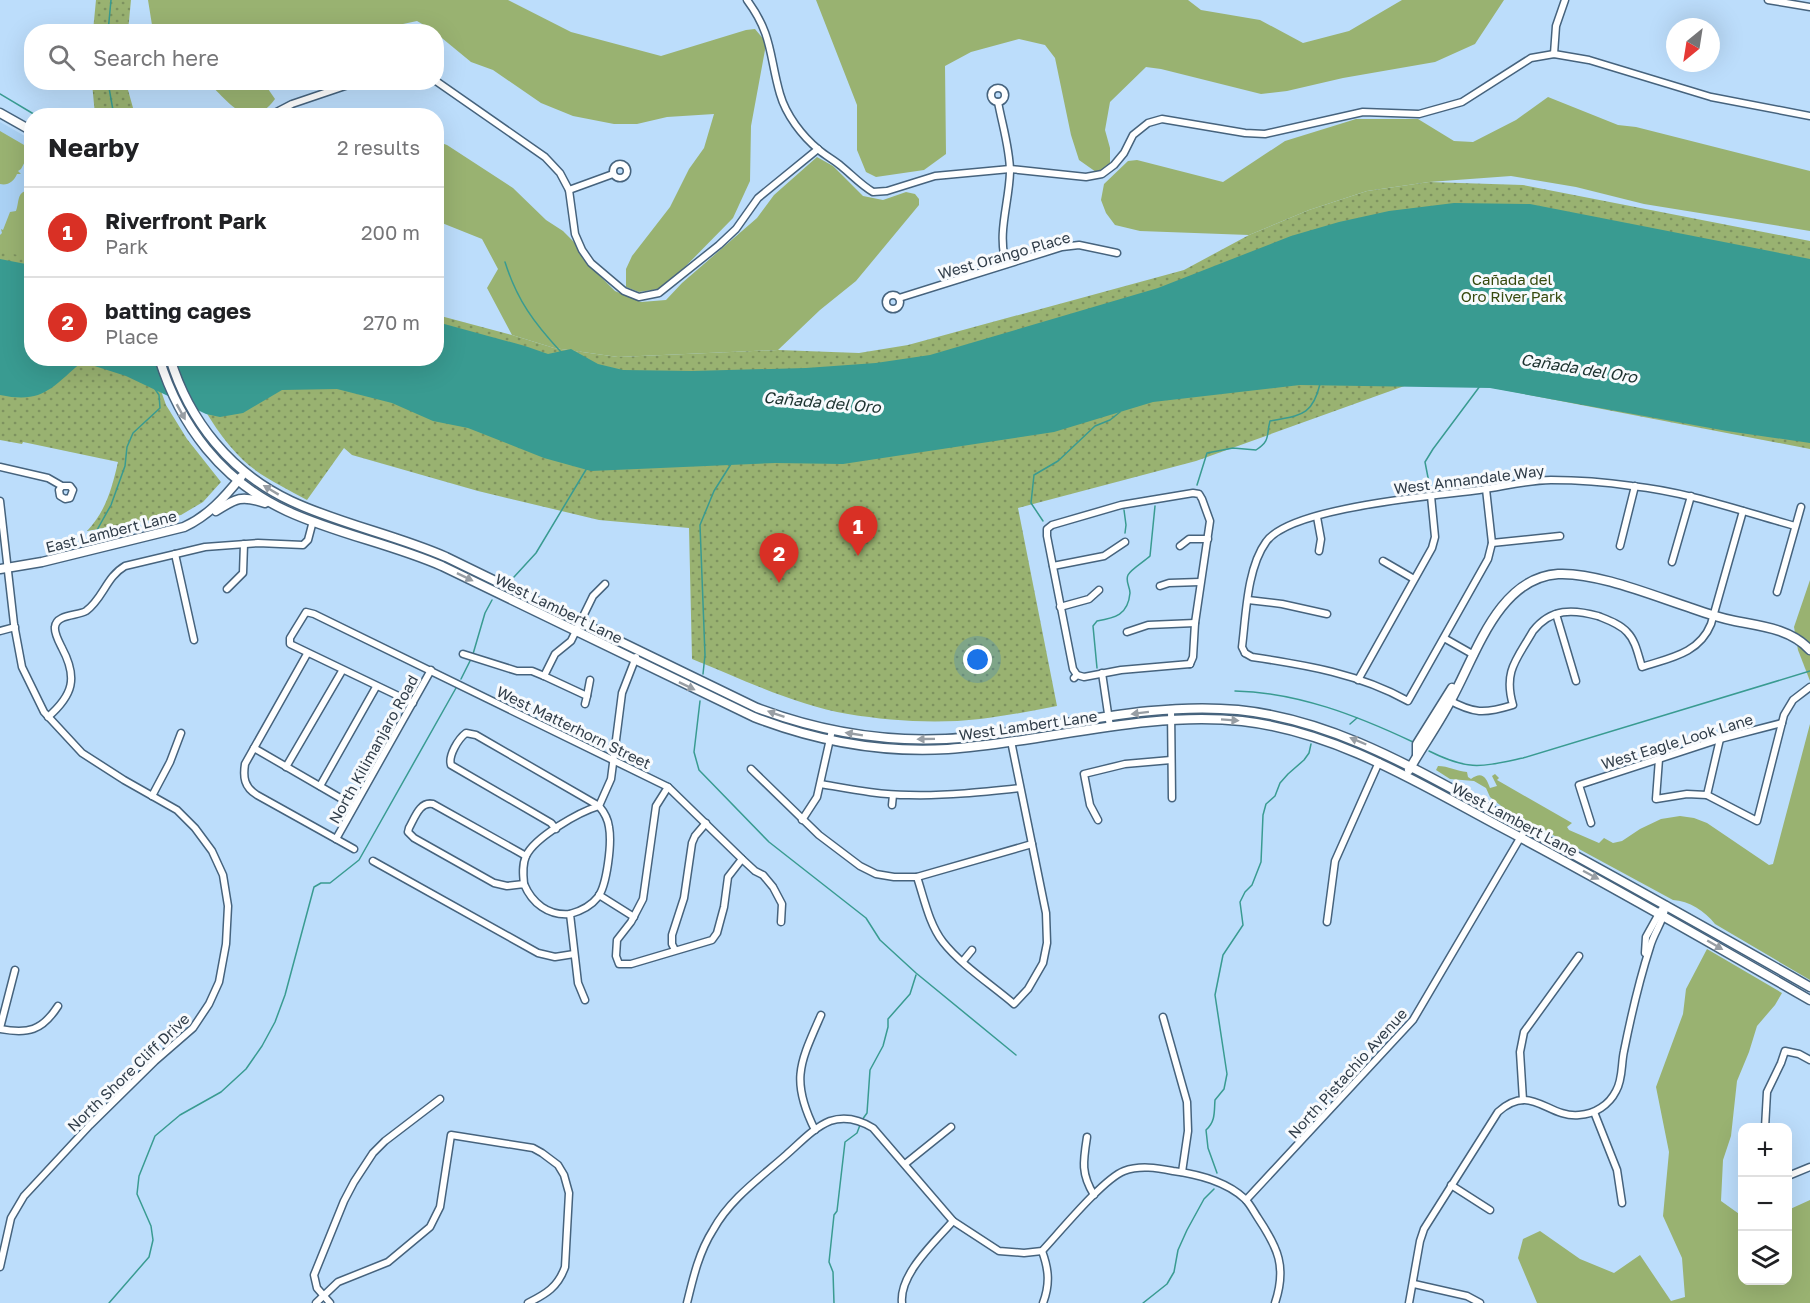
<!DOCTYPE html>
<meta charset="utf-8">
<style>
:root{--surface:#fff;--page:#f2f2f2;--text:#202124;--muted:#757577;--line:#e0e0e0;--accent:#d93025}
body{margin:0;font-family:"Golos Text",sans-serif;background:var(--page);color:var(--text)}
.controls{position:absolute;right:18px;bottom:18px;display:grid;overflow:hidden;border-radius:12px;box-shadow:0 6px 24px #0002}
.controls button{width:54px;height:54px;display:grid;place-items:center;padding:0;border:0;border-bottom:2px solid var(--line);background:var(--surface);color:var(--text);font:30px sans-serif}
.compass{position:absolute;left:1666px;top:18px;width:54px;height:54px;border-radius:50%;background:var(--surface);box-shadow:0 6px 24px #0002;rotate:210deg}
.you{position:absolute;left:978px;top:660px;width:21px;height:21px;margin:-15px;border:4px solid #fff;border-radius:50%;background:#1a73e8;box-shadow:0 0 0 9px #1a73e833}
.badge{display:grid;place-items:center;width:39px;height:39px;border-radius:50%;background:var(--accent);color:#fff;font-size:20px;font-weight:700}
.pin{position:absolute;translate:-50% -50px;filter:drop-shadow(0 2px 3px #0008)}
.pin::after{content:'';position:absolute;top:32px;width:21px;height:18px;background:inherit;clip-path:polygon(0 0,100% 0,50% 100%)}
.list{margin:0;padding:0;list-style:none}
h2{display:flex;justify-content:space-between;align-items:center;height:78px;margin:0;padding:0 24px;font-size:26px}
h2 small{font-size:20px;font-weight:400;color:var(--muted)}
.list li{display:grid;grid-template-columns:39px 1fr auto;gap:18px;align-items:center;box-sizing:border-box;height:90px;padding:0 24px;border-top:2px solid var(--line)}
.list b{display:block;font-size:22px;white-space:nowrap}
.list p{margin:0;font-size:20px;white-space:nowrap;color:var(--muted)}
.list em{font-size:20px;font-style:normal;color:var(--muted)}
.icon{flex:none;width:33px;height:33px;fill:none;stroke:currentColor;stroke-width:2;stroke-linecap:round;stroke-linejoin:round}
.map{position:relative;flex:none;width:1810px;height:1303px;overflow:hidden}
.search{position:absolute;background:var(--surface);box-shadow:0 6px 24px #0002;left:24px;top:24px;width:420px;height:66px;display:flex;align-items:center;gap:15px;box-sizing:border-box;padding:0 21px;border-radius:24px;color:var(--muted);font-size:22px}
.panel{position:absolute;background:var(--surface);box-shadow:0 6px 24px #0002;left:24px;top:108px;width:420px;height:258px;border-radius:24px}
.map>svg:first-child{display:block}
</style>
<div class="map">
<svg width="1810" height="1303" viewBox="0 0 1810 1303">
<defs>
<pattern id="park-dots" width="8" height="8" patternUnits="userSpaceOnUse" patternTransform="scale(1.5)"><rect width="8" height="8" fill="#99b271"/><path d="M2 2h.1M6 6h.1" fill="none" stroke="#7d925f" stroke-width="1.8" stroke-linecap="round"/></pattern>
</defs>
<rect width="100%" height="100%" fill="#bcddfb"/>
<polygon fill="#aad1f4" points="0,122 32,140 31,201 0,243"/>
<g fill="#99b271">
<polygon points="148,0 508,0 571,32 661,56 746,30 755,29 765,41 765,50 751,126 750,181 733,218 681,271 658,289 639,292 626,287 626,269 632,256 670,207 689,169 704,148 714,114 667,117 637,124 614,124 573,116 541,103 493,70 471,62 437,34 436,32 417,21 403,24 388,32 158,31 152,25"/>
<polygon points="816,0 1188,0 1201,10 1260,20 1303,43 1349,31 1402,0 1504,0 1475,44 1435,62 1343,78 1287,91 1261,94 1161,69 1146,67 1110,102 1105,130 1110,148 1110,163 1101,171 1096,172 1079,160 1071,135 1055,58 1045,45 1019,39 971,52 945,66 946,154 924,170 876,177 866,172 857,150 857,105"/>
<path d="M209,83h55l11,16c-25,34 -46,4 -66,-16z"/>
<polygon points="1548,97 1618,125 1636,127 1810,171 1810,231 1644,204 1576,187 1511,176 1429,182 1367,191 1309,210 1249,235 1140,231 1115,225 1106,213 1101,200 1104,184 1128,161 1137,160 1223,182 1285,141 1356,119 1418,119 1454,141 1473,142 1516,120"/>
<path d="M0,131l31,18v4l-2,1 -8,15 -3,2 3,3h-4c-3,7 -9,12 -17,10z"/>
<polygon points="436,141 447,145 513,188 546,220 563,231 577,245 583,259 615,291 641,302 666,300 682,283 757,218 774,195 817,157 833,166 863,196 883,200 906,192 915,194 919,199 919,205 856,281 820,310 778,350 618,357 554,348 512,335 487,288 498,269 482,239 437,221"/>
<path d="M25,191l7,3 -1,65 -31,-6v-18l2,-2 -1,-4 2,1 7,-18 6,-1c3,-8 1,-17 9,-20z"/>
<polygon points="1810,580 1810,681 1798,650 1794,627"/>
<path d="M1810,724v256l-95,-56c-10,-13 -26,-23 -42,-24l-168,-91 -15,-12 -4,-9 -12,-7 -24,-2 -14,-9 2,-4c10,0 19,5 29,6l1,5 3,2c11,-8 15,-2 19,9l7,-2 -5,-10 3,-2 4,4 -2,2 75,43 -5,4 2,3 30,13 5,-5 9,5 9,-2 18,-12 21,-10 19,-3 14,2 13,5 62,42 4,-1z"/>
<polygon points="1707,949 1782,993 1775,1005 1757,1026 1749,1052 1737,1081 1731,1136 1723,1160 1721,1201 1742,1216 1742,1280 1788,1280 1788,1210 1810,1200 1810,1303 1537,1303 1518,1258 1523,1239 1540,1231 1580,1259 1614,1273 1640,1255 1671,1301 1685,1297 1682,1258 1663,1216 1669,1152 1656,1087 1683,1014 1686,989"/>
</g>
<g fill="url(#park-dots)">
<polygon points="96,0 131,0 128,31 93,31"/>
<polygon points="92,83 126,83 135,115 95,115"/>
<path d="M1429,182l94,3 287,56v208l-353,-68 -36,-1 -225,81 -178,47 39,198c-26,5 -51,10 -77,13 -43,5 -90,2 -132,-5 -54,-9 -106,-35 -156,-55l-3,-131 -90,-8 -121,-29 -126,-36 -8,-7 -37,52c-21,-12 -46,-23 -64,-40 -20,-19 -35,-44 -49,-68l242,-34 1,-43 75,20 42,13 64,9 160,-7 81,3 49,-8 276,-75 65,-35 60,-25 58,-19z"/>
<path d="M0,251l31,7 1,100 118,1 16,46 21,34 34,43 -18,20 -22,13 -94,16c19,-20 25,-43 31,-69l-95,-20 -1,2 -22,-4z"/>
</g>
<path fill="#399b91" d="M1454,203l76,1 280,55v184l-83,-12 -237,-43 -190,-3 -147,17 -99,30 -211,32 -68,-1 -184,8 -47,-13 -76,-30 -35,-7 -41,-18 -55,-14 -55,1 -39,23 -23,4 -14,-3 -80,-38 -44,-14c-31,26 -39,42 -82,33v-136l31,6 1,93h404l1,-36 88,24 23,8 23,-5 27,15 25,6 69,1 114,-3 70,-5 54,-8 228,-67 133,-52 48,-14 50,-11z"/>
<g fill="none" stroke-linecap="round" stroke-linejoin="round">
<g stroke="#399b91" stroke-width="1.5">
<polyline points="108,32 111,0"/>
<polyline points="108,82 114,116"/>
<polyline points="0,94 37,116"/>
<path d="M505,262c12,38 29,61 56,90"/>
<path d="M1197,485l10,-32 26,-5 23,2c15,-10 10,-14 14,-29 30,-6 42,-4 50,-37"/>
<polyline points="1431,493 1425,462 1433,449 1480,386"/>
<polyline points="1124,510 1126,525 1125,533"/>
<polyline points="1043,521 1031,503 1034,475 1058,461 1095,426 1110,420 1120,412"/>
<polyline points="97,530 111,505 125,466 127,447 133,433 160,408 159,395 155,389"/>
<polyline points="514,577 536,553 587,468"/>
<polyline points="473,654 485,613 492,600"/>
<path d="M1097,668l-4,-42 4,-5c18,-3 31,-6 33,-28 0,-6 -5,-12 -2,-18 3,-6 17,-14 22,-19l5,-50"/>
<polyline points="703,674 705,655 700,525 714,491 731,464"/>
<polyline points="461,679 470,661"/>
<path d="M1235,691c62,1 123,25 178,51"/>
<polyline points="700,701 694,752 699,770 769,842 866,918 880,940 916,973 1016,1055"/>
<polyline points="1350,724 1357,718"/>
<path d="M1429,751c40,20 51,16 94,7l287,-87"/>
<polyline points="862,1120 867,1113 870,1070 883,1046 888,1027 888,1019 910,994 916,975"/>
<path d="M1217,1173l-9,-25 -2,-18c10,-9 8,-19 9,-30l9,-11 3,-15 -12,-79 8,-40 20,-30 -3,-23 5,-10 7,-7 9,-23 2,-47 3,-11 9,-8 5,-13 8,-9 16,-14 5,-7 2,-9"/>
<polyline points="109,1303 149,1257 153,1240 151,1226 137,1194 139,1176 155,1136 180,1115 221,1092 246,1069 262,1046 275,1022 285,995 314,887 321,883 330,883 359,860 456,688"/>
<polyline points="834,1303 833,1272 829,1262 834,1215 837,1211 845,1142 857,1133 860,1125"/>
<polyline points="1143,1303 1167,1284 1174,1272 1178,1250 1187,1230 1204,1199 1214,1189"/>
</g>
<g stroke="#46637d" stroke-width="9">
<g id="street">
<path d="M747,0c26,35 22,56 33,94 6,21 22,42 39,56 7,6 15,10 22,16 11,9 20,19 32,26l14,-1 48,-15 75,-7 76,8 16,-3 12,-9 10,-12 9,-18 15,-12 14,-4 83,14 20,1 98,-22 56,2 43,-12 69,-44 23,-4 35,6 122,37 99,19"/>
<polyline points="1768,0 1810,7"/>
<polyline points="1554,54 1556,26 1565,0"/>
<polyline points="436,81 545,157 560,173 569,190 575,234 582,250 591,263 624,291 639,297 659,293 719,245 736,229 758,198 818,149"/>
<circle cx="998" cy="95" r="7"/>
<path d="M998,102c4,22 12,47 12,70 -1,32 -13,60 -4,92"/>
<polyline points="269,116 292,104 357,82"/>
<circle cx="620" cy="171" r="7"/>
<polyline points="569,190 613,174"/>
<polyline points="436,275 438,276"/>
<circle cx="893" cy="302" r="7"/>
<polyline points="899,298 1062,247 1079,245 1117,253"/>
<polyline points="0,467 48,478 62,486 70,486 73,490 70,498 65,499 60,496 59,490 62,486"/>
<polyline points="0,501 14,624 22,667 44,712 82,753 124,780 177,810 195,828 212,851 223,875 228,906 226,944 219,982 209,1004 193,1028 155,1061 90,1125 24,1196 11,1218 0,1267"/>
<polyline points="1317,517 1321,539 1319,551"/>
<polyline points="1492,543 1560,536"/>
<polyline points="1180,546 1189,539 1208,539"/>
<polyline points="1620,546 1635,486"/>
<polyline points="175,554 194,640"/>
<polyline points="1383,561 1414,579"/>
<polyline points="1672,562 1691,496"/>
<polyline points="1053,566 1104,556 1125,542"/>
<polyline points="1160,586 1169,583 1200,582"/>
<polyline points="227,589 243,573 244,544"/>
<polyline points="1777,592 1801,507"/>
<polyline points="1248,600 1282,604 1327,614"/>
<polyline points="1060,607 1089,599 1099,590"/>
<polyline points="1556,614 1576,681"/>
<polyline points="0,631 15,627"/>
<polyline points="1127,632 1148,625 1195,623"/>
<polyline points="1444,638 1474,655"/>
<path d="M1245,653l-3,-6c4,-32 5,-79 24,-105 24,-35 169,-46 213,-52 23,-3 48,-10 72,-10 27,0 54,2 81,6 56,6 109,25 163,40"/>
<path d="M1245,653l7,4c54,8 108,17 156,44l80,-142 4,-16 -6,-54"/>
<path d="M307,654l-62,110c-2,13 -1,23 12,31l97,54"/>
<polyline points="463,654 517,671 532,671 544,676"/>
<polyline points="1102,673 1110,727"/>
<polyline points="1077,675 1084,677 1121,670 1190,664"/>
<polyline points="1074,678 1077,675 1073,669 1047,536 1047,529 1052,525 1121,505 1193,493 1199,494 1202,499 1210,521 1195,623 1193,657 1190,664"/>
<polyline points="1358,680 1432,548 1435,537 1431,496"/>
<polyline points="587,696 590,680"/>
<path d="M1447,699c27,15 37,15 66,6 -10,-34 4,-46 20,-74 18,-23 40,-22 65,-15 10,4 22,8 29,16 9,9 11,23 15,35 27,-9 57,-13 69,-43l32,-113"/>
<polyline points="413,703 290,644 290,638 306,612 314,614 668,787 742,859 755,871 763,875 773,887 782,904 781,922"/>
<polyline points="585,704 587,696 544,676 555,654 571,641 593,596 605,584"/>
<polyline points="1171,709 1172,798"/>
<path d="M48,717c25,-22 30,-39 14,-69 -3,-6 -8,-15 -7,-21 1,-13 23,-11 31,-16 17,-12 20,-34 39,-45l80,-19 53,-4 45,2 5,-5 5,-19"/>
<polyline points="254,748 354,806"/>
<polyline points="1659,759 1656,799 1687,794 1707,795 1757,821 1784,715 1793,700 1810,687"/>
<polyline points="286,767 342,671"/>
<polyline points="751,769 819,835 860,866 876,874 894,877 917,877 1032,844"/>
<path d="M821,784c29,5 58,11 88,11 37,1 74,-3 111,-7"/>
<polyline points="320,786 376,687"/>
<polyline points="668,787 656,806 643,899 631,922 617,940 616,956 619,964 631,964 712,940 717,933 724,907 728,877 742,859"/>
<polyline points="1707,795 1720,739"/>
<polyline points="152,796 170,762 181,733"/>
<polyline points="892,805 893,795"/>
<polyline points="802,820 817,797 832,730"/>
<polyline points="1098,820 1090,805 1084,774 1125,764 1171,760"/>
<polyline points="1591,823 1579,785 1720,739 1782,723"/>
<path d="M556,829l-5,-6 -100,-58c-3,-9 7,-26 15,-32l10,2 123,71"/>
<polyline points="336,839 431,670"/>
<path d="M526,856l-93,-52c-13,-3 -18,13 -24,24l-1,4 6,6 80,45 13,3 17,-2c8,19 24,32 46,30"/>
<polyline points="373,861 538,953 555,957 574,954"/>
<path d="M917,877c7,21 12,47 26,65 18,23 49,43 71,62l14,-15 15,-26 4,-20 -1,-30 -35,-172"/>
<path d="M524,884c-1,-9 -2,-19 2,-28 9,-19 53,-44 73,-50"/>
<polyline points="599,895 634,917"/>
<polyline points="1327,922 1335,861 1379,762"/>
<polyline points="675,950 672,944 672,935 684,898 692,843 695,836 706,823"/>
<polyline points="1645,953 1646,937 1661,910"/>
<polyline points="963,961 972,950"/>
<path d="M585,1000l-7,-17 -8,-69c11,-3 21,-8 28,-17 9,-12 14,-54 11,-70 -1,-8 -5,-15 -10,-21l12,-27 11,-86 14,-36"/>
<polyline points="1163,1017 1187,1102 1188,1131 1182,1172"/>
<polyline points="0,1028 15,970"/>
<path d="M0,1029c28,5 42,2 58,-23"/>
<polyline points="1523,1100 1520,1052 1524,1032 1579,956"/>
<polyline points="1594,1112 1617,1170 1622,1203"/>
<polyline points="1765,1128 1767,1092 1781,1063 1785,1051 1799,1054 1810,1060"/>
<path d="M815,1130c-25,-50 -15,-67 6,-115"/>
<path d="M1087,1137c-4,25 -6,37 7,58"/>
<polyline points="905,1164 951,1127"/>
<polyline points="1788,1176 1810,1167"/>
<polyline points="1451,1185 1490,1210"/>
<polyline points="1246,1200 1413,1020 1526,828"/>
<path d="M1042,1251c7,19 8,33 1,52"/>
<polyline points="1414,1284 1467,1296 1480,1303"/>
<path d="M316,1303l22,-21 50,-20 42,-35 10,-20 11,-72 82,13 9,5 16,12 6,10 5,18 -4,74c-7,20 -19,27 -37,36"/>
<polyline points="330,1303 317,1288 314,1275 344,1201 354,1182 373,1153 385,1141 440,1099"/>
<path d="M687,1303c6,-25 12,-51 26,-73 17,-31 47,-52 73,-75 14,-12 27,-27 44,-34 15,-5 30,-1 43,7l80,93 46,30 25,2 18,-2c17,-18 61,-72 82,-80 16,-6 33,-3 49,0 24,3 54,11 72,28 5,5 9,13 13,19 20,30 29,49 17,85"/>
<path d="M902,1303c-3,-29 33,-61 51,-82"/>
<path d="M1409,1303l11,-62 4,-12 74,-117c33,-30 49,6 81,3 16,-1 30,-10 37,-24 7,-12 5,-27 8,-40 7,-35 15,-70 26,-104 4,-15 14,-26 16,-42"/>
</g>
</g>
<g stroke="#46637d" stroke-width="11">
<g id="secondary">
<polyline points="0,113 32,131"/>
<path d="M159,358c21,68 63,123 128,153 50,23 105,33 155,55l312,151c62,24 127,36 194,32 98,-7 195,-38 294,-28 94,11 173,60 255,104 106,56 209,115 313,175"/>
<path d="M170,358c19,63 61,115 121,143 49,23 105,34 155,56l311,151c61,23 124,34 189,31 98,-6 193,-38 292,-29 98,10 180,61 266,107 103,55 204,112 306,170"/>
<path d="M216,511c20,-13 26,-16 49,-8"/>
<path d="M0,569l42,-7 142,-35c24,-11 40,-29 57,-50"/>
<polyline points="1417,755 1417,744 1452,688"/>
<path d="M1409,770c13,-23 29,-45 42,-70 25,-45 47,-122 107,-126 38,-2 96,22 133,34 14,5 29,10 44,13 26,5 56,8 75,29"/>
</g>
</g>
<use href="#street" stroke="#fff" stroke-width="6"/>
<use href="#secondary" stroke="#fff" stroke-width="8"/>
</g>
<defs><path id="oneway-solid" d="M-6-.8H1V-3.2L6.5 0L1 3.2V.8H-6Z" transform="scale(1.5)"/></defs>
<g fill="#989ea4">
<use href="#oneway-solid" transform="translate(181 412) rotate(61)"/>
<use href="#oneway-solid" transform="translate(271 490) rotate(-149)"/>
<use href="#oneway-solid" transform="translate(465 577) rotate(26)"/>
<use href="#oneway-solid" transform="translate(687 686) rotate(26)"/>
<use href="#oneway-solid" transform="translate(1140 713) rotate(173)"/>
<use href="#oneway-solid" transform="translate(776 714) rotate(-161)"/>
<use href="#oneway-solid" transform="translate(1230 720) rotate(4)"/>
<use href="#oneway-solid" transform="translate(854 734) rotate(-171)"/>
<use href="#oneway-solid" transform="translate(926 739) rotate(179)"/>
<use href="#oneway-solid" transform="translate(1358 741) rotate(-157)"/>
<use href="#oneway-solid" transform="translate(1591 875) rotate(28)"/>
<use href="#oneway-solid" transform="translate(1715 945) rotate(30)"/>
</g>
<g text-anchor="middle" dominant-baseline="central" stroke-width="6" stroke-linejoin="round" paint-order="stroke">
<g font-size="15" fill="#303d49" stroke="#f7fafd">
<text transform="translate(1004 255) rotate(-16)">West Orango Place</text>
<text transform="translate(1469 479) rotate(-7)">West Annandale Way</text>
<text transform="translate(111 531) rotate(-14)">East Lambert Lane</text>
<text transform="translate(559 608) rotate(26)">West Lambert Lane</text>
<text transform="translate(1028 725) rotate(-8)">West Lambert Lane</text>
<text transform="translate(574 727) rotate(26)">West Matterhorn Street</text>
<text transform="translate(1677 741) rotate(-17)">West Eagle Look Lane</text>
<text transform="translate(373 749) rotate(-61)">North Kilimanjaro Road</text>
<text transform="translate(1515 819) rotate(28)">West Lambert Lane</text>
<text transform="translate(128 1072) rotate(-44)">North Shore Cliff Drive</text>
<text transform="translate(1347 1073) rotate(-48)">North Pistachio Avenue</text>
</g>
<g font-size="15" fill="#36490d" stroke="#f7fafd">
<text x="1512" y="279">Cañada del<tspan x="1512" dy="17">Oro River Park</tspan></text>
</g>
<g font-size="16" font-style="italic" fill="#1b312e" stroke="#f7fafd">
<text transform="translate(1579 368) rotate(9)">Cañada del Oro</text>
<text transform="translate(822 402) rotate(5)">Cañada del Oro</text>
</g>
</g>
</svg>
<div class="controls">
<button>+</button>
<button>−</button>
<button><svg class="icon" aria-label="layers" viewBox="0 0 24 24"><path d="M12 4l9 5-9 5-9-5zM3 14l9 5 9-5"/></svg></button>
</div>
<svg class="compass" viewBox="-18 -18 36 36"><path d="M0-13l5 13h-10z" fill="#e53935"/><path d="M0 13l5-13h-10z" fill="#757577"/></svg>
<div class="you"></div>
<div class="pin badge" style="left:858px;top:556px">1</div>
<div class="pin badge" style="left:779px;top:583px">2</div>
<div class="search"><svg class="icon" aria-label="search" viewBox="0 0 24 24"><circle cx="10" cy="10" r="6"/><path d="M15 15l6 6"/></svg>Search here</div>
<section class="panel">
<h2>Nearby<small>2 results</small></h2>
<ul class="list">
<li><span class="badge">1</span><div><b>Riverfront Park</b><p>Park</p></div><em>200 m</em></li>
<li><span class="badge">2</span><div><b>batting cages</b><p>Place</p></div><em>270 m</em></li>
</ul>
</section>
</div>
